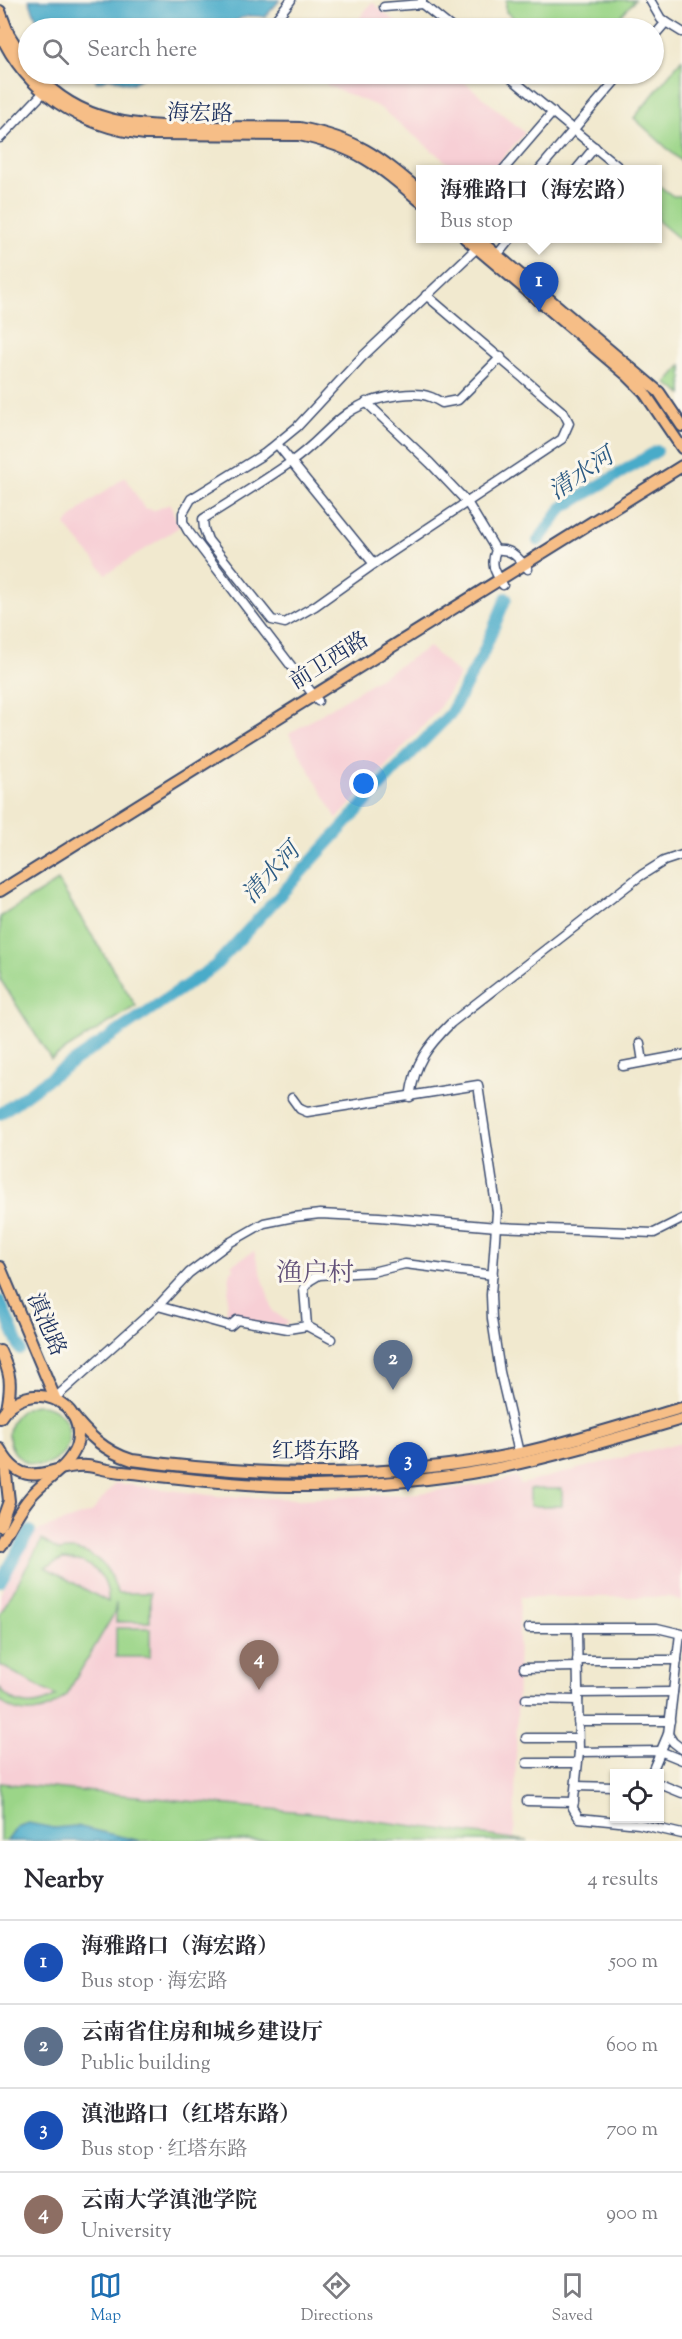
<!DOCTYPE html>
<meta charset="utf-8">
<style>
:root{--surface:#fff;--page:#f7f7f7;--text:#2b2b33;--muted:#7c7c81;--line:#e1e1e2;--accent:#1f6fb2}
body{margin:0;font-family:"Sorts Mill Goudy","Noto Serif SC",serif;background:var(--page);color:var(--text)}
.controls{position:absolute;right:18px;bottom:18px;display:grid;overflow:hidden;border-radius:0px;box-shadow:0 2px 4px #0004}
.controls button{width:54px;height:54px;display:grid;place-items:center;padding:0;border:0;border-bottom:2px solid var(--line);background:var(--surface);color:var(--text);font:30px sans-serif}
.you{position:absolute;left:364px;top:784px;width:21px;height:21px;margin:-15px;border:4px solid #fff;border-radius:50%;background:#1a73e8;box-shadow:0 0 0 9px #1a73e833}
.badge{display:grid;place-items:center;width:39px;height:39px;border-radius:50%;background:var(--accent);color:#fff;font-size:20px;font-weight:700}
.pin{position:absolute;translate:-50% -50px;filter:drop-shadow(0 2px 3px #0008)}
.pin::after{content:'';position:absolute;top:32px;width:21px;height:18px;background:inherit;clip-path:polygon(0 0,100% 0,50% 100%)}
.popup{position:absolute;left:416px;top:165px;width:246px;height:78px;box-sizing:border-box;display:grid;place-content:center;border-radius:0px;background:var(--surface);filter:drop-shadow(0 2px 4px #0005);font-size:20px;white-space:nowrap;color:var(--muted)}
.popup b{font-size:22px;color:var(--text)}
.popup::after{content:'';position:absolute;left:50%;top:100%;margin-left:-12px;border:12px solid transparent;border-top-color:var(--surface)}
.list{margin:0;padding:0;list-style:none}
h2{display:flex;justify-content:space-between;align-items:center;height:78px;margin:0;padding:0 24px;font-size:26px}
h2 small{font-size:20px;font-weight:400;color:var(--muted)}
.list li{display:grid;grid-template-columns:39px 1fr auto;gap:18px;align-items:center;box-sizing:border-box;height:84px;padding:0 24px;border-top:2px solid var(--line)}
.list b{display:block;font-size:22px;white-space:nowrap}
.list p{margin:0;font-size:20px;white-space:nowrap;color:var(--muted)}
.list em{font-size:20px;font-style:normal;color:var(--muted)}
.icon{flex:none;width:33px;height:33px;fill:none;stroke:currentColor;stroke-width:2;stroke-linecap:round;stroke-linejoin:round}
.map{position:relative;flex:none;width:682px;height:1841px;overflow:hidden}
.search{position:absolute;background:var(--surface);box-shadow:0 2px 4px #0004;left:18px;right:18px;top:18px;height:66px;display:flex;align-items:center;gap:15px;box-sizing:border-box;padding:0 21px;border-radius:33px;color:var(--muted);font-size:22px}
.sheet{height:414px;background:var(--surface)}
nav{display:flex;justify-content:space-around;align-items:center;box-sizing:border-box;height:84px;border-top:2px solid var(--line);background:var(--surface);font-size:16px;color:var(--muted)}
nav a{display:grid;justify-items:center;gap:3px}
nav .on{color:var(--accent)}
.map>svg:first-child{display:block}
</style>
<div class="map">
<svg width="682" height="1841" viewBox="0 0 682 1841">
<rect width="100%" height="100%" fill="#fbf7ec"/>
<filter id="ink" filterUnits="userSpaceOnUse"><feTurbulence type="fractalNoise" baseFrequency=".0167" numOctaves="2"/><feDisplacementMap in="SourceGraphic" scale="12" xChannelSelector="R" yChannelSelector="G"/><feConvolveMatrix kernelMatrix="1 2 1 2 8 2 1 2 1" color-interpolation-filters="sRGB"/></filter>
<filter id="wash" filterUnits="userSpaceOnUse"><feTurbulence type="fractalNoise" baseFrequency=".008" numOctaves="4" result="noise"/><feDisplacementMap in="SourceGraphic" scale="24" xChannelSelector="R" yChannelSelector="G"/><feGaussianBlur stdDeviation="1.35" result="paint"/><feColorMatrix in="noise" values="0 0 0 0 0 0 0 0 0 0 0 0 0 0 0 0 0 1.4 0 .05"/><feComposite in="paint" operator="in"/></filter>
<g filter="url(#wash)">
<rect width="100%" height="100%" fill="#f1e9cf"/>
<g fill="#f7cfd5">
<polygon points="372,2 403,28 352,28"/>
<polygon points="332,74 455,74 525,133 493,169 455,169 379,107 326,85"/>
<polygon points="125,477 144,508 155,510 170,504 179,527 106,574 65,525 84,506"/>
<polygon points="429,647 460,675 437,711 337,819 289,734"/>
<polygon points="254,1251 273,1311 289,1323 281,1326 226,1317 230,1272 234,1269 231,1265"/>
<polygon points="674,1444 682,1444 682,1602 669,1597 520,1597 514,1839 323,1814 0,1783 0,1594 36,1531 92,1512 115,1483 218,1496 299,1499 420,1493 479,1485 516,1477 521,1484"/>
</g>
<g fill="#9bd588" stroke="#5b8273" stroke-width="1.5" fill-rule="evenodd">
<polygon points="506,0 635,0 610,28 526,28 506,12"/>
<polygon points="682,59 682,162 634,118"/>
<polygon points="658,185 673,196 682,196 682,241 658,221"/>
<polygon points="682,365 682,394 666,383"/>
<polygon points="58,881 136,1006 51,1059 0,979 0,917"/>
<circle cx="39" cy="1435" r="30"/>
<rect x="530" y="1489" width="32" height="17"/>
<path d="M42,1540l17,11c30,-5 51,12 58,42h33v29h-34v-19l-2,11 -48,81c-18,19 -45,24 -66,6v-13c14,20 37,20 56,8l-56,-31v-51zM63,1559c26,0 46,16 45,43l-63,-35z"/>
<rect x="116" y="1628" width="34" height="29"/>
<polygon points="0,1783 323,1814 528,1841 0,1841"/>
</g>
<g fill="#49abc9" stroke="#326d94" stroke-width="1.5">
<path d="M29,0h251l-15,17c-16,-2 -26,-2 -36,11h-189z"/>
<polygon points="92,74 149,74 131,84 109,78 97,82"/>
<polygon points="28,1823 54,1828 76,1826 140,1841 7,1841 17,1827"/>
</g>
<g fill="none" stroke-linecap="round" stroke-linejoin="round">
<g stroke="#49abc9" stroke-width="12">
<polyline points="538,541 562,508 657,451"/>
<polyline points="0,1114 55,1074 215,966 396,769 450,714 481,658 506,598"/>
<polyline points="0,1301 20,1349"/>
<polyline points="0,1582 30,1531"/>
</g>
</g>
</g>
<g filter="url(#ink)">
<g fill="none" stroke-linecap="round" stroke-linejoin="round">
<g stroke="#3b4b6f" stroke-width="11">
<g id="minor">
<polyline points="422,0 422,4 452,28"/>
<polyline points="650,0 661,19 682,32"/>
<polyline points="384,7 422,4"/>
<polyline points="269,28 291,0"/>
<polyline points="654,36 666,22"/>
<polyline points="506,74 622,170"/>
<polyline points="0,138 47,89"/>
<polyline points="503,170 553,112"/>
<polyline points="539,170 621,74"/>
<polyline points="576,170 595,147"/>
<polyline points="497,255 511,238"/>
<path d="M426,295l138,118 5,10 -7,16 -188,125 -59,42 -30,17 -13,-3 -64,-80 -4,-11 -1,-10c28,-18 58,-36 85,-55 45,-30 49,-61 111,-69 17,-2 28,-2 43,8l16,-3 43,-43"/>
<polyline points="366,402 430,463 467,502 496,550"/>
<polyline points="277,444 374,564"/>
<path d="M503,585c-8,-13 -13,-20 -7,-35 16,-2 22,8 32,19"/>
<polyline points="318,701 188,531 183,522 183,513 191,499 264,454 297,427 362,357 480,245"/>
<polyline points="640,1043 643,1062"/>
<polyline points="623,1066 682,1055"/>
<path d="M410,1097c5,-35 17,-50 41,-74l189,-147 24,-15 18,-6"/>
<polyline points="292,1098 300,1109 307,1112 478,1085 497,1212 491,1295 492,1319 500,1372 519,1453"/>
<polyline points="158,1306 230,1326 237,1320 288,1329 307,1326 331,1339"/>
<polyline points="307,1326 304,1289 309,1281 319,1275 372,1272 405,1264 493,1275"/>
<polyline points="55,1398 158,1306 189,1273 229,1243 264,1223 294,1217 320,1214 379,1217 497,1227 654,1233 682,1219"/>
<polyline points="529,1628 657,1628 682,1634"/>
<polyline points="577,1628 579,1752 573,1808 579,1818 639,1824 682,1834"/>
<polyline points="577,1660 677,1660"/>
<polyline points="524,1668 577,1667"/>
<polyline points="578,1693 673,1692"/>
<polyline points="526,1699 578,1700"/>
<polyline points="578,1721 670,1721"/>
<polyline points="668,1734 673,1742 682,1749"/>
<polyline points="526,1738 578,1738"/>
<polyline points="579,1752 660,1751 682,1760"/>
<polyline points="527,1763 577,1763"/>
<polyline points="651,1774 668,1734 680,1634"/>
<polyline points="660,1784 682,1793"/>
<polyline points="576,1786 614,1787"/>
<polyline points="527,1801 574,1802"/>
</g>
</g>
<g stroke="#3b4b6f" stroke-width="14">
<g id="major">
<polyline points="0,11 9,35 28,65"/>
<path d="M0,33c26,59 81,94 145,101l154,1c58,12 78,29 121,66"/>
<path d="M36,74c46,52 103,52 168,53 32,0 64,0 96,1 57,11 77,27 120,63"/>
<polyline points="465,238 628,376 644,392 682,448"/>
<polyline points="477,238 659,392 682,426"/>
<polyline points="0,891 682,466"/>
<polyline points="0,1267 55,1398"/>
<path d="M0,1351c11,23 12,33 7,58"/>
<path d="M70,1412c17,22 35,40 62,48 130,17 259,20 388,-7 55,-12 108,-30 162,-45"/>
<path d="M0,1418c28,-44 90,-16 76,29 -7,20 -31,33 -44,48 -13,14 -22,34 -32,51"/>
<path d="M0,1449c25,47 51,14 87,17 9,1 18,4 27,5 66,7 133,16 199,15 60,-1 122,-6 180,-17 64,-13 127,-32 189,-50"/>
<polyline points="0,1526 9,1501 4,1457"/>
</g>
</g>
<use href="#minor" stroke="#fff" stroke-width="8"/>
<use href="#major" stroke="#f6be87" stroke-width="10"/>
</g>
</g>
<g text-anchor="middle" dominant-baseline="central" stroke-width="6" stroke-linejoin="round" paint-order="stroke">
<g font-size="22" fill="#1b2f5e" stroke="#fbf7ec">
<text transform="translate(200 115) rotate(1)">海宏路</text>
<text transform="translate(330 662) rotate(-32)">前卫西路</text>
<text transform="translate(45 1325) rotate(67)">滇池路</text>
<text x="316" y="1453">红塔东路</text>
</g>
<g font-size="24" font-style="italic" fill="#2b5a83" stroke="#fbf7ec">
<text transform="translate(582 475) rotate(-34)">清水河</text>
<text transform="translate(272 874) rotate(-47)">清水河</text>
</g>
<g font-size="26" fill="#63527a" stroke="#fbf7ec">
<text x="315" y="1274">渔户村</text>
</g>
</g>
</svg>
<div class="controls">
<button><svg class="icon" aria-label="locate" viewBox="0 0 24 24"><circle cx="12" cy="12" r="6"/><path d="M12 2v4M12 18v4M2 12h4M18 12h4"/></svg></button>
</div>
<div class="you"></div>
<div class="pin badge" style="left:539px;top:312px;background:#1a4fb4">1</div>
<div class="popup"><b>海雅路口（海宏路）</b>Bus stop</div>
<div class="pin badge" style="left:393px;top:1390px;background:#5c6f8a">2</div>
<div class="pin badge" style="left:408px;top:1492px;background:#1a4fb4">3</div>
<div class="pin badge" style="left:259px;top:1690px;background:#8d6e63">4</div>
<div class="search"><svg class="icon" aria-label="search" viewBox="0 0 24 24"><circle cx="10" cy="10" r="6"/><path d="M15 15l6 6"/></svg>Search here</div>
</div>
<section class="sheet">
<h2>Nearby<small>4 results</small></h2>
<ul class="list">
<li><span class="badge" style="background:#1a4fb4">1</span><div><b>海雅路口（海宏路）</b><p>Bus stop · 海宏路</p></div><em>500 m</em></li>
<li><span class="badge" style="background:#5c6f8a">2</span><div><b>云南省住房和城乡建设厅</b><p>Public building</p></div><em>600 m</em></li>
<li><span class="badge" style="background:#1a4fb4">3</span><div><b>滇池路口（红塔东路）</b><p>Bus stop · 红塔东路</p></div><em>700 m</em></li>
<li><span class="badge" style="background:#8d6e63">4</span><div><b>云南大学滇池学院</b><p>University</p></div><em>900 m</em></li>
</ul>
</section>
<nav>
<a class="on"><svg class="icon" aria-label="map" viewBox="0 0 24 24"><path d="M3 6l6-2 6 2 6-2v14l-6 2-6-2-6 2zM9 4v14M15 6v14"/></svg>Map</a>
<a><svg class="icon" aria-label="directions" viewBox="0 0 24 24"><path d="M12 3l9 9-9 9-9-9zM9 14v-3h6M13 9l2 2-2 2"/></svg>Directions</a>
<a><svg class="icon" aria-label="saved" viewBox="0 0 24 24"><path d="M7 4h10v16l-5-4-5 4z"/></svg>Saved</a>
</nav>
